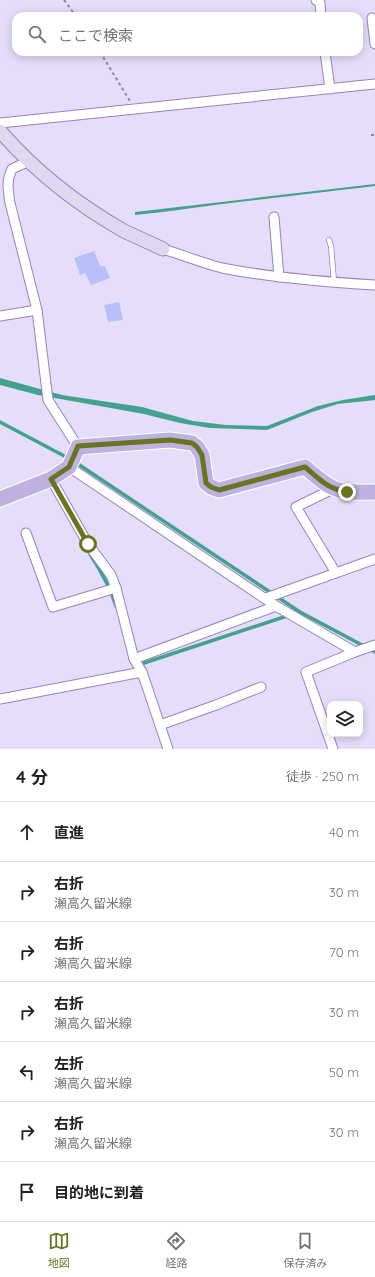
<!DOCTYPE html>
<html lang="ja">
<meta charset="utf-8">
<style>
:root{--surface:#fff;--page:#f6f6f6;--text:#202124;--muted:#757577;--line:#e0e0e0;--accent:#677522}
body{margin:0;font-family:Quicksand,"Noto Sans JP",sans-serif;background:var(--page);color:var(--text)}
.controls{position:absolute;right:12px;bottom:12px;display:grid;overflow:hidden;border-radius:8px;box-shadow:0 2px 10px #0003}
.controls button{width:36px;height:36px;display:grid;place-items:center;padding:0;border:0;border-bottom:1px solid var(--line);background:var(--surface);color:var(--text);font:20px sans-serif}
.stop{position:absolute;width:12px;height:12px;margin:-9px;border:3px solid #677522;border-radius:50%;background:#fff}
.stop.end{background:#677522;border-color:#fff;box-shadow:0 1px 4px #0008}
.list{margin:0;padding:0;list-style:none}
h2{display:flex;justify-content:space-between;align-items:center;height:52px;margin:0;padding:0 16px;font-size:17px}
h2 small{font-size:13px;font-weight:400;color:var(--muted)}
.list li{display:grid;grid-template-columns:26px 1fr auto;gap:12px;align-items:center;box-sizing:border-box;height:60px;padding:0 16px;border-top:1px solid var(--line)}
.list b{display:block;font-size:15px;white-space:nowrap}
.list p{margin:0;font-size:13px;white-space:nowrap;color:var(--muted)}
.list em{font-size:13px;font-style:normal;color:var(--muted)}
.icon{flex:none;width:22px;height:22px;fill:none;stroke:currentColor;stroke-width:2;stroke-linecap:round;stroke-linejoin:round}
.map{position:relative;flex:none;width:375px;height:749px;overflow:hidden}
.search{position:absolute;background:var(--surface);box-shadow:0 2px 10px #0003;left:12px;right:12px;top:12px;height:44px;display:flex;align-items:center;gap:10px;box-sizing:border-box;padding:0 14px;border-radius:12px;color:var(--muted);font-size:15px}
.sheet{height:472px;background:var(--surface)}
nav{display:flex;justify-content:space-around;align-items:center;box-sizing:border-box;height:56px;border-top:1px solid var(--line);background:var(--surface);font-size:11px;color:var(--muted)}
nav a{display:grid;justify-items:center;gap:2px}
nav .on{color:var(--accent)}
.map>svg:first-child{display:block}
</style>
<div class="map">
<svg width="375" height="749" viewBox="0 0 375 749">
<rect width="100%" height="100%" fill="#e5ddf9"/>
<g fill="#44a190">
<polygon points="375,184 375,186 222,204 163,212 135,215 135,212"/>
<polygon points="0,378 62,395 142,407 193,421 226,425 267,426 318,406 343,400 375,395 375,400 338,404 312,412 267,430 210,428 180,423 144,414 38,395 0,385"/>
</g>
<g fill="none" stroke-linecap="round" stroke-linejoin="round">
<g stroke="#44a190" stroke-width="3.5">
<polyline points="0,422 70,459"/>
<polyline points="75,462 300,612 375,652"/>
<path d="M90,554c11,17 20,33 26,52"/>
<polyline points="138,665 290,615"/>
</g>
</g>
<g fill="#b8bff6">
<polygon points="94,251 100,266 105,266 110,278 91,285 85,273 80,275 74,258"/>
<polygon points="119,302 123,320 108,322 104,305"/>
</g>
<g fill="none" stroke-linecap="round" stroke-linejoin="round">
<g stroke="#9782c2" stroke-width="6">
<polyline id="lane" points="329,240 331,246 334,282"/>
</g>
<g stroke="#9782c2" stroke-width="11">
<g id="street">
<polyline points="316,0 320,3 321,16"/>
<polyline points="372,18 375,44"/>
<polyline points="325,52 330,89"/>
<polyline points="0,123 375,84"/>
<path d="M29,161l-17,8c-6,12 -4,21 -2,34l27,107 11,90 30,47"/>
<polyline points="274,217 279,277"/>
<path d="M163,249c20,6 39,14 59,19 51,10 102,14 153,17"/>
<polyline points="0,316 37,310"/>
<polyline points="69,467 276,606 355,652"/>
<polyline points="51,479 88,544 111,575 116,588 134,659 142,672 168,749"/>
<polyline points="333,489 296,507 336,573"/>
<polyline points="26,533 53,607 116,588"/>
<polyline points="266,598 375,559"/>
<polyline points="134,659 276,606"/>
<polyline points="0,699 142,672"/>
<polyline points="160,725 216,705 261,687"/>
<polyline points="333,749 306,672 355,652 375,645"/>
</g>
</g>
<g stroke="#9782c2" stroke-width="15">
<path id="secondary" d="M0,131c35,40 78,74 124,100 13,6 26,12 39,18"/>
</g>
<g stroke="#fff" stroke-width="17">
<path id="primary" d="M0,499l51,-20 18,-12 9,-20 92,-7 22,3 5,4 5,8 4,28 5,4 8,3 86,-23c28,25 33,26 70,25"/>
</g>
<g stroke="#8f87a1" stroke-width="2" stroke-dasharray="3 3" stroke-linecap="butt">
<polyline points="64,0 76,16"/>
<polyline points="100,52 130,101"/>
<polyline points="371,135 375,135"/>
</g>
<use href="#lane" stroke="#fff" stroke-width="4.5"/>
<use href="#street" stroke="#fff" stroke-width="9"/>
<use href="#secondary" stroke="#e0d7ef" stroke-width="13"/>
<use href="#primary" stroke="#c0b0df" stroke-width="15"/>
</g>
<g fill="none" stroke-linecap="round" stroke-linejoin="round">
<path stroke="#677522" stroke-width="5" d="M88,544l-37,-65 18,-12 9,-21 92,-6 22,3 5,4 5,8 4,28 5,4 8,3 86,-23c15,13 22,21 42,25"/>
</g>
</svg>
<div class="controls">
<button><svg class="icon" aria-label="layers" viewBox="0 0 24 24"><path d="M12 4l9 5-9 5-9-5zM3 14l9 5 9-5"/></svg></button>
</div>
<div class="stop" style="left:88px;top:544px"></div>
<div class="stop end" style="left:347px;top:492px"></div>
<div class="search"><svg class="icon" aria-label="search" viewBox="0 0 24 24"><circle cx="10" cy="10" r="6"/><path d="M15 15l6 6"/></svg>ここで検索</div>
</div>
<section class="sheet">
<h2>4 分<small>徒歩 · 250 m</small></h2>
<ul class="list">
<li><svg class="icon" aria-label="ahead" viewBox="0 0 24 24"><path d="M12 20V5M6 11l6-6 6 6"/></svg><div><b>直進</b></div><em>40 m</em></li>
<li><svg class="icon" aria-label="right" viewBox="0 0 24 24"><path d="M7 20v-9h11M14 6l5 5-5 5"/></svg><div><b>右折</b><p>瀬高久留米線</p></div><em>30 m</em></li>
<li><svg class="icon" aria-label="right" viewBox="0 0 24 24"><path d="M7 20v-9h11M14 6l5 5-5 5"/></svg><div><b>右折</b><p>瀬高久留米線</p></div><em>70 m</em></li>
<li><svg class="icon" aria-label="right" viewBox="0 0 24 24"><path d="M7 20v-9h11M14 6l5 5-5 5"/></svg><div><b>右折</b><p>瀬高久留米線</p></div><em>30 m</em></li>
<li><svg class="icon" aria-label="left" viewBox="0 0 24 24"><path d="M17 20v-9H6M10 6l-5 5 5 5"/></svg><div><b>左折</b><p>瀬高久留米線</p></div><em>50 m</em></li>
<li><svg class="icon" aria-label="right" viewBox="0 0 24 24"><path d="M7 20v-9h11M14 6l5 5-5 5"/></svg><div><b>右折</b><p>瀬高久留米線</p></div><em>30 m</em></li>
<li><svg class="icon" aria-label="arrive" viewBox="0 0 24 24"><path d="M6 21V4h12l-3 4 3 4H6"/></svg><div><b>目的地に到着</b></div></li>
</ul>
</section>
<nav>
<a class="on"><svg class="icon" aria-label="map" viewBox="0 0 24 24"><path d="M3 6l6-2 6 2 6-2v14l-6 2-6-2-6 2zM9 4v14M15 6v14"/></svg>地図</a>
<a><svg class="icon" aria-label="directions" viewBox="0 0 24 24"><path d="M12 3l9 9-9 9-9-9zM9 14v-3h6M13 9l2 2-2 2"/></svg>経路</a>
<a><svg class="icon" aria-label="saved" viewBox="0 0 24 24"><path d="M7 4h10v16l-5-4-5 4z"/></svg>保存済み</a>
</nav>
